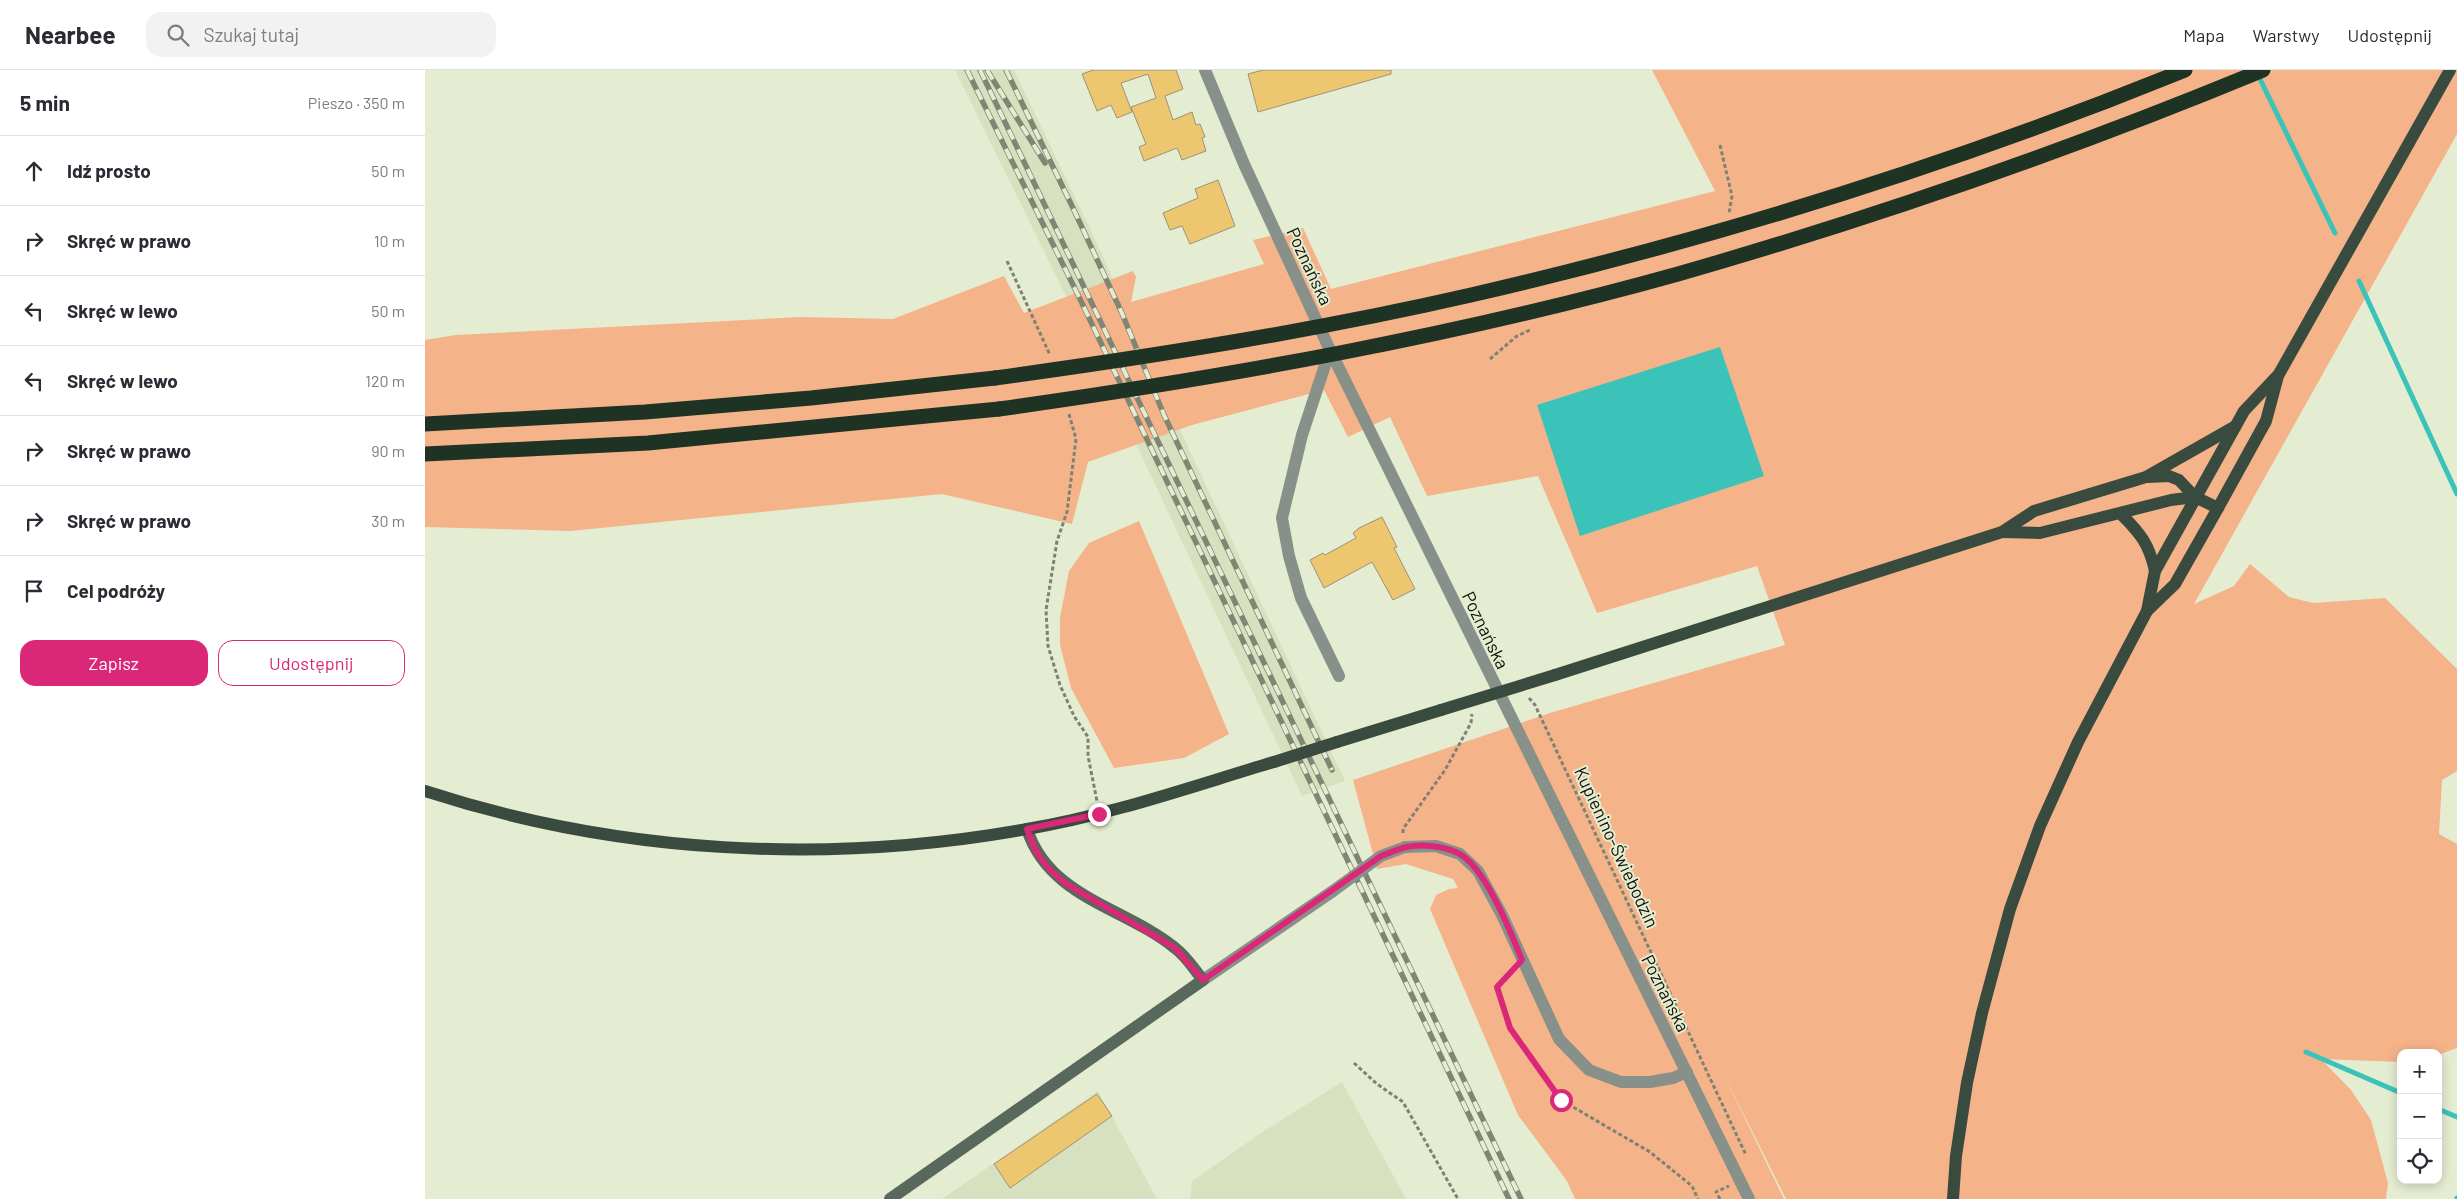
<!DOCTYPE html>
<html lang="pl">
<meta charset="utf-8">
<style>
:root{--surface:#fff;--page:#f2f2f3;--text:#2b2b33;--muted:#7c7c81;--line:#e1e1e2;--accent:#db2777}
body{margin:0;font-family:Barlow,sans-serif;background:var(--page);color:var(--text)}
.controls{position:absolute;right:15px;bottom:15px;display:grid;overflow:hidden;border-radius:10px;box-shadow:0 2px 12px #0003}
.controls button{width:45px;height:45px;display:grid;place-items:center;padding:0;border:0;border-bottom:1px solid var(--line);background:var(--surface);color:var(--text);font:25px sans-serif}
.stop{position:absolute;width:15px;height:15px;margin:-11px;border:4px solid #db2777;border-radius:50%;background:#fff}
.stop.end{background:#db2777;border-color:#fff;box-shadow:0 1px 5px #0008}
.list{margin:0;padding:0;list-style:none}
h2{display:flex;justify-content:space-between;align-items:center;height:65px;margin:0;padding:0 20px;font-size:21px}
h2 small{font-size:16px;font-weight:400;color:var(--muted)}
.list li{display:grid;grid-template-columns:32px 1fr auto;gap:15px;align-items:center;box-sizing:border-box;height:70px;padding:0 20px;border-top:1px solid var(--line)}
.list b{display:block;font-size:19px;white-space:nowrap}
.list em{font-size:16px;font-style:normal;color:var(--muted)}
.actions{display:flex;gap:10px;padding:15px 20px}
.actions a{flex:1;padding:11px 0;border:1px solid var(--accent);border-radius:15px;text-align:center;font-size:18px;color:var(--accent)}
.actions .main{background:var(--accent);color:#fff}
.icon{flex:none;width:28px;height:28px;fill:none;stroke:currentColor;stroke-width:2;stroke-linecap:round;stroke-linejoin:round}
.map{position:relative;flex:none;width:2032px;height:1129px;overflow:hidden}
header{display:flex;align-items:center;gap:30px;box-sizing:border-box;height:70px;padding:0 25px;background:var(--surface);border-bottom:1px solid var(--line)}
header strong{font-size:24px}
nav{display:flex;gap:28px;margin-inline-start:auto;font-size:18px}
.search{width:350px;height:45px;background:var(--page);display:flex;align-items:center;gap:12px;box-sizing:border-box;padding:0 18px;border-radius:15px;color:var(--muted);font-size:19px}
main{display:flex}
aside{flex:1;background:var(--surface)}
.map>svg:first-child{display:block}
</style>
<header>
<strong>Nearbee</strong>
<div class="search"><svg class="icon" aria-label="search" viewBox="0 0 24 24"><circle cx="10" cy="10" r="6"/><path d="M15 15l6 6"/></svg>Szukaj tutaj</div>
<nav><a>Mapa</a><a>Warstwy</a><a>Udostępnij</a></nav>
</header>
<main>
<aside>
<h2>5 min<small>Pieszo · 350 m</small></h2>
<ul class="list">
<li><svg class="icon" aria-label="ahead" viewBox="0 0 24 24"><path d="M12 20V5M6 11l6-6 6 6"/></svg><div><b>Idź prosto</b></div><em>50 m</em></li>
<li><svg class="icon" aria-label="right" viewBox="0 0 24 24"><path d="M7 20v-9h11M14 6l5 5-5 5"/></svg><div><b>Skręć w prawo</b></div><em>10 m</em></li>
<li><svg class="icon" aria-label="left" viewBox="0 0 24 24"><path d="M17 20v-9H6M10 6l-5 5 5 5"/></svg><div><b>Skręć w lewo</b></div><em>50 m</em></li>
<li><svg class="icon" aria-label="left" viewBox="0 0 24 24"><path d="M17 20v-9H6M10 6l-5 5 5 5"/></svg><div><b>Skręć w lewo</b></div><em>120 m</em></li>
<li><svg class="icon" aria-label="right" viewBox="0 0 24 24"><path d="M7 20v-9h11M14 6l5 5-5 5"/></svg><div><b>Skręć w prawo</b></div><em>90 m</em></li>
<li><svg class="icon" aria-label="right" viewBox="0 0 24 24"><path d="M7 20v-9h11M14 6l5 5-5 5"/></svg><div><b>Skręć w prawo</b></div><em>30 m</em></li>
<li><svg class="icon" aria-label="arrive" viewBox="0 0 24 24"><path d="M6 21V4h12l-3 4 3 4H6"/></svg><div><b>Cel podróży</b></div></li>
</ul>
<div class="actions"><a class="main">Zapisz</a><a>Udostępnij</a></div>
</aside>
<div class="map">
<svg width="2032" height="1129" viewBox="0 0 2032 1129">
<rect width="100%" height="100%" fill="#e4ecd1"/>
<g fill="#d7e1bf">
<polygon points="530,0 589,0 671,171 748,345 920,711 877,726 644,232"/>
<polygon points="917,1012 981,1129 765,1129 767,1111 836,1063"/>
<polygon points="673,1021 732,1129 517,1129"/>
</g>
<g fill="#f5b38a">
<polygon points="1227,0 2032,0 2032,64 1769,534 1809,516 1825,494 1864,527 1888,533 1960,528 2032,599 2032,701 2017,710 2014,764 2032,774 2032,978 2013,985 2013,983 1976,983 1976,992 1896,989 1926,1020 1946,1050 1963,1113 1961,1129 1361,1129 1297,1001 1359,1129 1150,1129 1142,1111 1093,1045 1005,839 1011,825 1024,819 1033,818 1028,809 981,794 952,799 928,710 1128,642 1360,575 1332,496 1172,543 1113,406 1002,426 965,347 923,367 899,320 767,355 663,392 647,454 517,424 145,461 0,457 0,270 31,265 375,247 468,249 579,206 599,243 708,201 711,207 706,232 839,194 828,170 878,158 906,219 1290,121"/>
<polygon points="714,451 804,664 759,688 689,698 646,618 635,575 635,548 644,501 664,473"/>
</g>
<polygon fill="#3bc3ba" points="1295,277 1339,406 1155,466 1112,335"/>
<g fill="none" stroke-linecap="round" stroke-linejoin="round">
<g stroke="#3bc3ba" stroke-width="5">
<polyline points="1833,5 1910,163"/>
<polyline points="1934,211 2032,424"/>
<polyline points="1881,982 1976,1023"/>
<polyline points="2013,1039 2032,1047"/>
<polyline points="2032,1129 2032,1128"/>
</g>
</g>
<g fill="#ecc76f" stroke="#9d927a">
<polygon points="668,0 751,0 758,19 740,26 748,50 767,42 771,55 775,54 780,67 777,68 781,81 757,90 752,78 719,91 714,77 721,74 706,37 731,28 723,4 696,13 707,42 692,48 686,35 672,41 657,4"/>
<polygon points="838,0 966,0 966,4 833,42 823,4"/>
<polygon points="793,110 810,156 765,174 757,156 745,160 738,143 773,128 770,119"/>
<polygon points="957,447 972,477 969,478 990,519 968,530 947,492 899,518 885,490 898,483 900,485 931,468 928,463 934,458"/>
<polygon points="672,1024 687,1046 585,1118 569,1094"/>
</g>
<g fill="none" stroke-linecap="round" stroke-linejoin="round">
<g stroke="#7e8371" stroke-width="3" stroke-dasharray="4 2.5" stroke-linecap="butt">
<polyline points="1295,75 1307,126 1304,143"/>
<polyline points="582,191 625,285"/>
<polyline points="1065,289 1092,266 1107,259"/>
<polyline points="644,344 651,369 642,442 632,471 621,540 623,576 635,615 649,646 663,667 663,686 672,731"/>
<polyline points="1104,628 1110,635 1321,1085"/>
<polyline points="978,763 978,759 1020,700 1046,653 1047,644"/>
<polyline points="1088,900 1072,917 1085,958 1136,1030 1225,1082 1267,1116 1273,1129"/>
<polyline points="929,993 952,1014 978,1032 1033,1129"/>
<polyline points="1295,1129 1291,1122 1304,1116"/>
</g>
<g stroke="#87918a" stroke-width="12">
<polyline points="905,280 877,365 857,448 864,486 876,528 914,606"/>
<polyline points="980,777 1011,776 1035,784 1053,801 1077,845 1134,969 1164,1000 1196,1012 1225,1012 1248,1008 1262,1002"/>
<polyline points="778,910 908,821"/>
</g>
<polyline stroke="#87918a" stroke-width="12" points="780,0 819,94 905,280 1324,1129"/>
<path stroke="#59685d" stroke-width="12" d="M465,1129l313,-219c-9,-11 -17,-24 -28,-32 -50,-41 -126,-50 -148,-119"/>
<g stroke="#394b3f" stroke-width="12">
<polyline points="1723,407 1744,406 1754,410 1770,427 1793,438"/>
<path d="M1696,444c20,20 28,30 34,57"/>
<polyline points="1577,462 1615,463 1746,430 1770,427"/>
<polyline points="1722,541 1750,514 1793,438 1841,351 1853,306"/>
<polyline points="1130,605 1577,462 1609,441 1721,407 1809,357"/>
<polyline points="912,672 1016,640"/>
<path d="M0,721c193,63 402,74 602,38 84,-14 166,-43 247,-67"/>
<polyline points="1528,1129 1531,1086 1542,1013 1557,943 1585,839 1615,756 1653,672 1722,541 1730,501 1819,341 1854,304 2025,0"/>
</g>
<g stroke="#1f3325" stroke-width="15">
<polyline points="0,354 220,342 386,328 570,308"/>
<polyline points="0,384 223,373 574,339"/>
</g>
<g stroke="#818674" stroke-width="5.5">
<g id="rail">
<polyline points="542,0 655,229 1084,1129"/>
<polyline points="555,0 1096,1129"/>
<polyline points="562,0 620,93"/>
<polyline points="581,0 648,138 696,241 739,345 907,700"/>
</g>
</g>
<use href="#rail" stroke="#e4ecd1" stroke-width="4" stroke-dasharray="11" stroke-linecap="butt"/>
<polyline stroke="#87918a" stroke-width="12" points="908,821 956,786 980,777"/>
<g stroke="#394b3f" stroke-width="12">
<polyline points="1016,640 1130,605"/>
<polyline points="849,692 912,672"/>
</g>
<g stroke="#1f3325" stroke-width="15">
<path d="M570,308c160,-22 319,-47 476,-83 243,-56 483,-131 714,-225"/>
<path d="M574,339c228,-32 457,-73 679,-135 199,-57 394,-125 585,-204"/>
</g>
</g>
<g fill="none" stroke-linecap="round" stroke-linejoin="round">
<path stroke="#db2777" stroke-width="6" d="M674,744l-72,15c8,25 18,38 38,54l110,65 28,32 178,-124c8,-3 17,-7 25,-9 18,-3 36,-1 52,6 27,13 53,80 64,107l-25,27 13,41 51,72"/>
</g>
<g text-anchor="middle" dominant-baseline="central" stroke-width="4" stroke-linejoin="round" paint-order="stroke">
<g font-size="18" fill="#0e1108" stroke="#e4ecd1">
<text transform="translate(885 196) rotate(65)">Poznańska</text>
<text transform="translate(1061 560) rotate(64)">Poznańska</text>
<text transform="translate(1192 777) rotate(65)">Kupienino-Świebodzin</text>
<text transform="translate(1241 923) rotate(63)">Poznańska</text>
</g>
</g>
</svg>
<div class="controls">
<button>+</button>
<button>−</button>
<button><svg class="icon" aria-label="locate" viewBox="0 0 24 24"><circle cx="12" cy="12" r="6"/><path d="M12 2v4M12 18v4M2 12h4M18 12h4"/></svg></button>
</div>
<div class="stop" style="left:1136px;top:1030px"></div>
<div class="stop end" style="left:674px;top:744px"></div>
</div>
</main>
